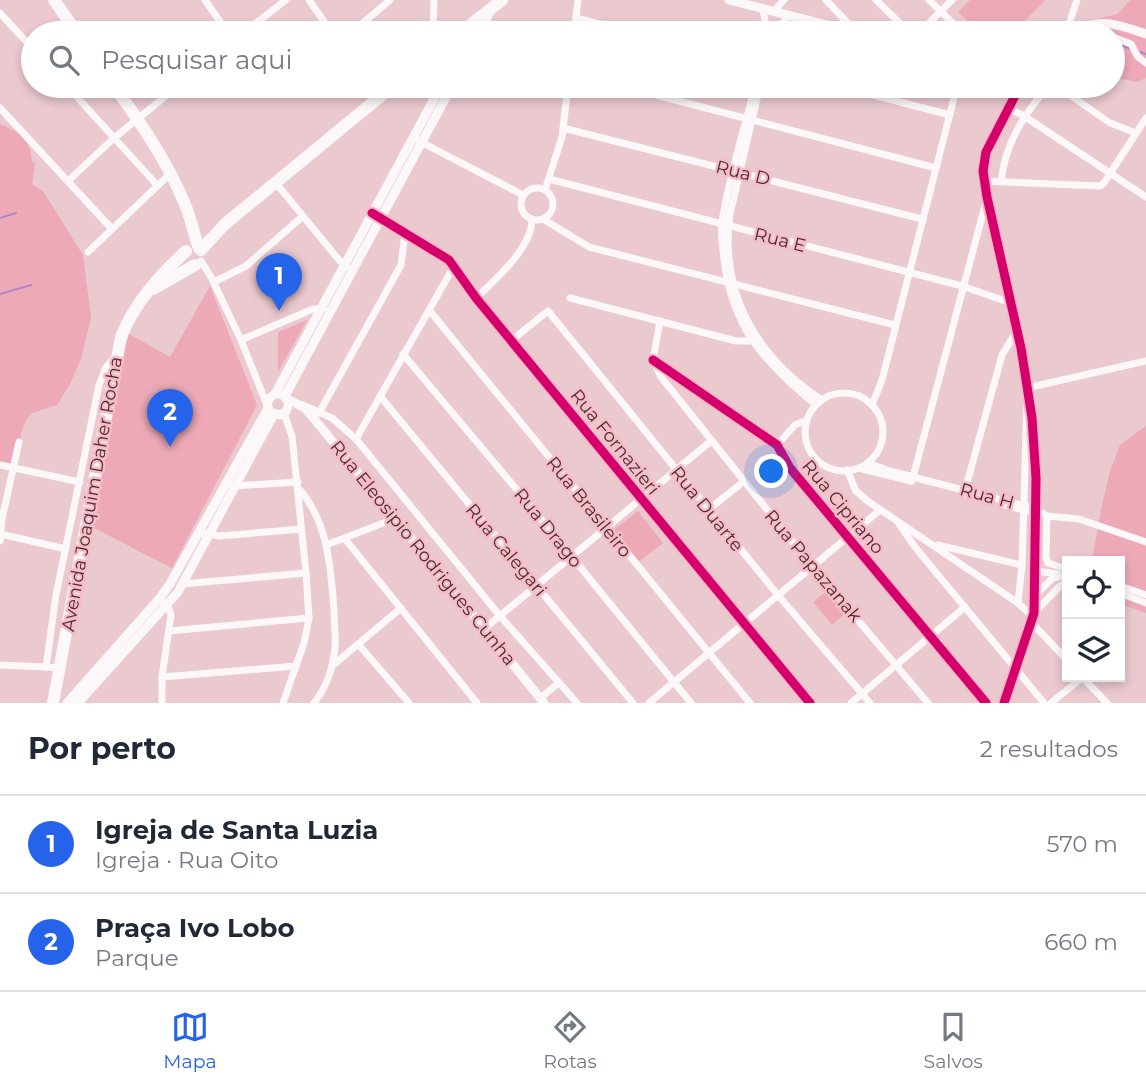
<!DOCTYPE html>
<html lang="pt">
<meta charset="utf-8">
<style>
:root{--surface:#fff;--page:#f2f2f3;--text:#1f2937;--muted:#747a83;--line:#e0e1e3;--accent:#2563eb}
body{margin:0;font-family:Montserrat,sans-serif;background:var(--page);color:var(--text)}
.controls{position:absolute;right:21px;bottom:21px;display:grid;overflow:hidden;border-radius:0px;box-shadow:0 4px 10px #0003}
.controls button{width:63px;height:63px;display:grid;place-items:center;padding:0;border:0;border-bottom:2px solid var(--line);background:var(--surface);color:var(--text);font:35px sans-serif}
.you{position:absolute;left:772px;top:472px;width:24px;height:24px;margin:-18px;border:5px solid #fff;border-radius:50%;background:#1a73e8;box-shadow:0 0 0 10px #1a73e833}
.badge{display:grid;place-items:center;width:46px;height:46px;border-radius:50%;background:var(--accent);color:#fff;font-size:23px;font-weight:700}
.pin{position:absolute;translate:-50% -58px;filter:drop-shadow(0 2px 4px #0008)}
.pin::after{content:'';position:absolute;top:37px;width:24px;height:21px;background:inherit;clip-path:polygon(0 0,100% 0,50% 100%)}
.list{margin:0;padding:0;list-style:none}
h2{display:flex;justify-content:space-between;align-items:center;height:91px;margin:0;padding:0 28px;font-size:30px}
h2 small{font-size:23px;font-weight:400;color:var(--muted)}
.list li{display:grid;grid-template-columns:46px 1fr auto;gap:21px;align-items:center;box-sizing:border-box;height:98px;padding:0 28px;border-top:2px solid var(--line)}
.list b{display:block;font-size:26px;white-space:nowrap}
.list p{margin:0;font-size:23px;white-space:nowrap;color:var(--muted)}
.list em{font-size:23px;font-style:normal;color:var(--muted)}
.icon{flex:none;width:38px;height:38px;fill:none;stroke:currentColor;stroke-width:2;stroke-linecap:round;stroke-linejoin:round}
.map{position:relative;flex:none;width:1146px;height:703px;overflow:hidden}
.search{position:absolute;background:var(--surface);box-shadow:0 4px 10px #0003;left:21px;right:21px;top:21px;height:77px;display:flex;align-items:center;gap:18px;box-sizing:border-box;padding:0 24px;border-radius:38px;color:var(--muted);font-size:26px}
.sheet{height:287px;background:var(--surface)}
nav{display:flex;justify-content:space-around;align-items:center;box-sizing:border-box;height:98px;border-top:2px solid var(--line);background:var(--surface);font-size:19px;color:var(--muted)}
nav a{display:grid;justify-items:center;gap:4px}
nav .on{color:var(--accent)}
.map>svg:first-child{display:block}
</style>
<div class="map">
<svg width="1146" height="703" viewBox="0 0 1146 703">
<rect width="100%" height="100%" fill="#eac9cf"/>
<g fill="#eda9b7">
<polygon points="970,0 1045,0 1013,33 980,33 958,12"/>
<polygon points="1130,0 1146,0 1146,78 1137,82 1113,77 1113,33 1074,33 1091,20 1118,14"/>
<path d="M0,124c12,5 26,11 30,25 2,7 0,10 5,16l-3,19 11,7 7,11 33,53 8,63 -10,41 -11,25 -13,21 -25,8 -6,7 -5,13 -6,31h-15z"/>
<polygon points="210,286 257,405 172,568 92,527 121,363 129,334 170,357"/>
<polygon points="307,320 278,372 278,332"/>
<polygon points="1146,426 1146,613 1120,604 1120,561 1092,561 1101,510 1110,471 1120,445"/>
<polygon points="638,511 663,543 636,564 611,532"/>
<polygon points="828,590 846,613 832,625 813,602"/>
</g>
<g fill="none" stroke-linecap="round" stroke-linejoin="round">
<g stroke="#b185c7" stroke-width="2">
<polyline points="1113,42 1131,49"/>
<polyline points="1140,52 1146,54"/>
<polyline points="0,218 16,213"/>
<polyline points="0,294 31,285"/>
</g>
<g stroke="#fcf7f8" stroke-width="7">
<polyline points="205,0 228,33"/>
<polyline points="309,0 332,33"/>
<polyline points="826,0 857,33"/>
<polyline points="876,0 910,33"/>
<polyline points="929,0 963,33"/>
<polyline points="763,9 767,33"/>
<polyline points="773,12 784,0"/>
<polyline points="0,13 33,49"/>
<polyline points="576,18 635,33"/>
<polyline points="243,33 286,0"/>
<polyline points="351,33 390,0"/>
<polyline points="433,33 434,0"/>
<polyline points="574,33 578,0"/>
<polyline points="775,33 788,16"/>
<polyline points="919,33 952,0"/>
<polyline points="1066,33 1077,0"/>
<polyline points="1113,37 1131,44 1138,57 1146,63"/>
<polyline points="67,86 157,185"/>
<polyline points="369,86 378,98"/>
<polyline points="621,86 936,168"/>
<path d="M755,86c-11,45 -26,90 -33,136 -2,12 1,25 2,37 8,70 41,103 92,146"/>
<path d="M760,86l-30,128c-11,80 27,143 92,186"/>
<polyline points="839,86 950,115"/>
<polyline points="1057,86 1110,123 1136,133"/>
<polyline points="0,108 112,229"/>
<polyline points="1008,108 1024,116 1146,197"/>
<polyline points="563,128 922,219"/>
<polyline points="417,140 523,195"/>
<polyline points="549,179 962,286 1011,303"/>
<polyline points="68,181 114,138 178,86"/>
<polyline points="984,181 1100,186 1104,183 1146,118"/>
<polyline points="275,182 339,260 347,267"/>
<path d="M1001,182c4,-39 23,-67 47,-96"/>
<circle cx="537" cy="204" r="16"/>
<polyline points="545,190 562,137 568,86"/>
<polyline points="379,217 449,260 476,298 810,703"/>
<polyline points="543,219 589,247 895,325"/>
<polyline points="88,252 170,174"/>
<polyline points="201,261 211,277 241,340 267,405"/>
<polyline points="214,282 246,266 303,216"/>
<path d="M476,298c20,-19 56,-50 56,-79"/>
<polyline points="570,298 736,341 756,341"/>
<polyline points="429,310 750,703"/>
<polyline points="660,321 653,360 661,377 812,566 928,703"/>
<polyline points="241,340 313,309 324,308"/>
<polyline points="512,340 548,311 777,594 870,703"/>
<polyline points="403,354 523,497 691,703"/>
<polyline points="653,360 777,445 790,468 986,703"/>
<polyline points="1027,388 1146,361"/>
<circle cx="844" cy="432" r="39"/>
<polyline points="380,396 633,703"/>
<polyline points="303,405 332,418 356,439 500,616 577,703"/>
<polyline points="872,405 882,380 957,86"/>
<polyline points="319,413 401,265 405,233"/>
<polyline points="356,439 454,266"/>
<polyline points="777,445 795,425 807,420"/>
<polyline points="868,463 890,471 1036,509 1047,516 1079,519 1146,542"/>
<polyline points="0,465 80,482"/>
<polyline points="858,468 911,481"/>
<polyline points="847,470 856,491 869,502 1018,603 1033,617"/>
<polyline points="912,481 987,198"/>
<polyline points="233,486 298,482"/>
<path d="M298,488c30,32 33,81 36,122 0,12 2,26 1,38 -2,19 -9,40 -21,55"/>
<polyline points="964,494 1002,355 1017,330"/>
<polyline points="1004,505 1039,514"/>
<polyline points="708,510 743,482"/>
<polyline points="1047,516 1046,557 1048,563 1067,569"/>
<polyline points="899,524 915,547 1044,703"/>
<polyline points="200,533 220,536 301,529"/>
<polyline points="0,534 66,549"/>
<polyline points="345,539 477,703"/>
<polyline points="0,541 2,519 19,442"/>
<polyline points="326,545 394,519"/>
<polyline points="938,545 1022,565"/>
<polyline points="1036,571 1058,574"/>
<polyline points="182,584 306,573"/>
<polyline points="1120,586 1146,595"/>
<polyline points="1120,593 1146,603"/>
<polyline points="1036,594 1053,578 1067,575"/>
<polyline points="1018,603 1022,565 1027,397"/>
<polyline points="1035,612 1060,586 1067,582"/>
<polyline points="1031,622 1067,660"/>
<polyline points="484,629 711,441"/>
<polyline points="169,631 309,618"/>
<polyline points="359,645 409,703"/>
<polyline points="0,665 46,667"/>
<polyline points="332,666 401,608"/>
<polyline points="60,668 46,667 56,595 99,385 106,367 116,356"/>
<polyline points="162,677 296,666"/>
<polyline points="1082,677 1107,703"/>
<polyline points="540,698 559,683"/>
<polyline points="162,703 162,677 171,615 168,606 163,602"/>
<polyline points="283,703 304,643 309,618 306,573 292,436 284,413"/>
<polyline points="649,703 880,510"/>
<polyline points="851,703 965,607"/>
<polyline points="1004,703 1034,613 1036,478 1032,418 1021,348 987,197 983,171 986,152 1020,86"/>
<polyline points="1051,703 1083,677"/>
</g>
<g stroke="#fcf7f8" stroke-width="9">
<polyline points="729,0 858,33"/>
<polyline points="479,33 491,10"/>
<path d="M1073,33c24,-17 47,-8 73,1"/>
<path d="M275,394h7l7,8 -3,10 -6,3 -10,-3c-4,-7 -3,-14 5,-18l166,-308"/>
<polyline points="285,396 452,86"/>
<polyline points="287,399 305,408 339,449 544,703"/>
<polyline points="67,703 159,599 170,584 268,408"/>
<polyline points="78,703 178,592 274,414"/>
</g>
<g stroke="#fcf7f8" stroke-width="12">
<polyline points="54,0 77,33"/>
<polyline points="460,33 502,0"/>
<path d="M114,86c26,36 53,75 70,116 7,15 9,31 15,46"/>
<polyline points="201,250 225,224 393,86"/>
<polyline points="153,289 195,265"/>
<path d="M53,703l68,-366c14,-35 38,-61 65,-86"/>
</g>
<g stroke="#f7bcc7" stroke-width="13">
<g id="cycleway">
<polyline points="372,213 449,260 476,298 810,703"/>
<polyline points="653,360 777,445 790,468 986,703"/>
<polyline points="1004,703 1034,613 1036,478 1032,418 1021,348 987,197 983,171 986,152 1020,86"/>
</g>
</g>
<use href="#cycleway" stroke="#d6006c" stroke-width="9"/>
</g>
<g text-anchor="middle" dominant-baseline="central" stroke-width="5" stroke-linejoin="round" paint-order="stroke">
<g font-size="18" fill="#4a2d33" stroke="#f7bcc7">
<text transform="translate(743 173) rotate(14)">Rua D</text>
<text transform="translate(780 240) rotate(14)">Rua E</text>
<text transform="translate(615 442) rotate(51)">Rua Fornazieri</text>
<text transform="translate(92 494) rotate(-80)">Avenida Joaquim Daher Rocha</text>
<text transform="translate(987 496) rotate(15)">Rua H</text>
<text transform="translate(589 507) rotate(51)">Rua Brasileiro</text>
<text transform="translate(843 507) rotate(50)">Rua Cipriano</text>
<text transform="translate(707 509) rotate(51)">Rua Duarte</text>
<text transform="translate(548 528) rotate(51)">Rua Drago</text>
<text transform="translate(506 550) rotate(50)">Rua Calegari</text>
<text transform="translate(423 553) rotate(51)">Rua Eleosipio Rodrigues Cunha</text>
<text transform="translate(813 566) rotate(50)">Rua Papazanak</text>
</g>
</g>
</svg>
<div class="controls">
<button><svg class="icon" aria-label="locate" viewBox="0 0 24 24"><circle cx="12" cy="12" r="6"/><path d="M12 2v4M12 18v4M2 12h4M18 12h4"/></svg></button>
<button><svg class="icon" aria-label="layers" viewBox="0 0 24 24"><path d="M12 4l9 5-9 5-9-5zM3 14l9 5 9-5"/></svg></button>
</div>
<div class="you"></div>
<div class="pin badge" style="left:279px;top:311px">1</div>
<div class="pin badge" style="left:170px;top:447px">2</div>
<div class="search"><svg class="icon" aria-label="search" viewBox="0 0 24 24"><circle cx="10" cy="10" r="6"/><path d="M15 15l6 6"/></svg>Pesquisar aqui</div>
</div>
<section class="sheet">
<h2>Por perto<small>2 resultados</small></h2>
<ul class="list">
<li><span class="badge">1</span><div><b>Igreja de Santa Luzia</b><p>Igreja · Rua Oito</p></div><em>570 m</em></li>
<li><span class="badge">2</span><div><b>Praça Ivo Lobo</b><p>Parque</p></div><em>660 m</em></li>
</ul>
</section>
<nav>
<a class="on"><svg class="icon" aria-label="map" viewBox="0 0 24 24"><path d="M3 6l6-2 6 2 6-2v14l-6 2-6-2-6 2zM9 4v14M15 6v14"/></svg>Mapa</a>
<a><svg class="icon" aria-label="directions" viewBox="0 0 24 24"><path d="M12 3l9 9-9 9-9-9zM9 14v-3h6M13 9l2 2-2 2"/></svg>Rotas</a>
<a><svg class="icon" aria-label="saved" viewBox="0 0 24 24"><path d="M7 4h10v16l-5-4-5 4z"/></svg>Salvos</a>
</nav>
